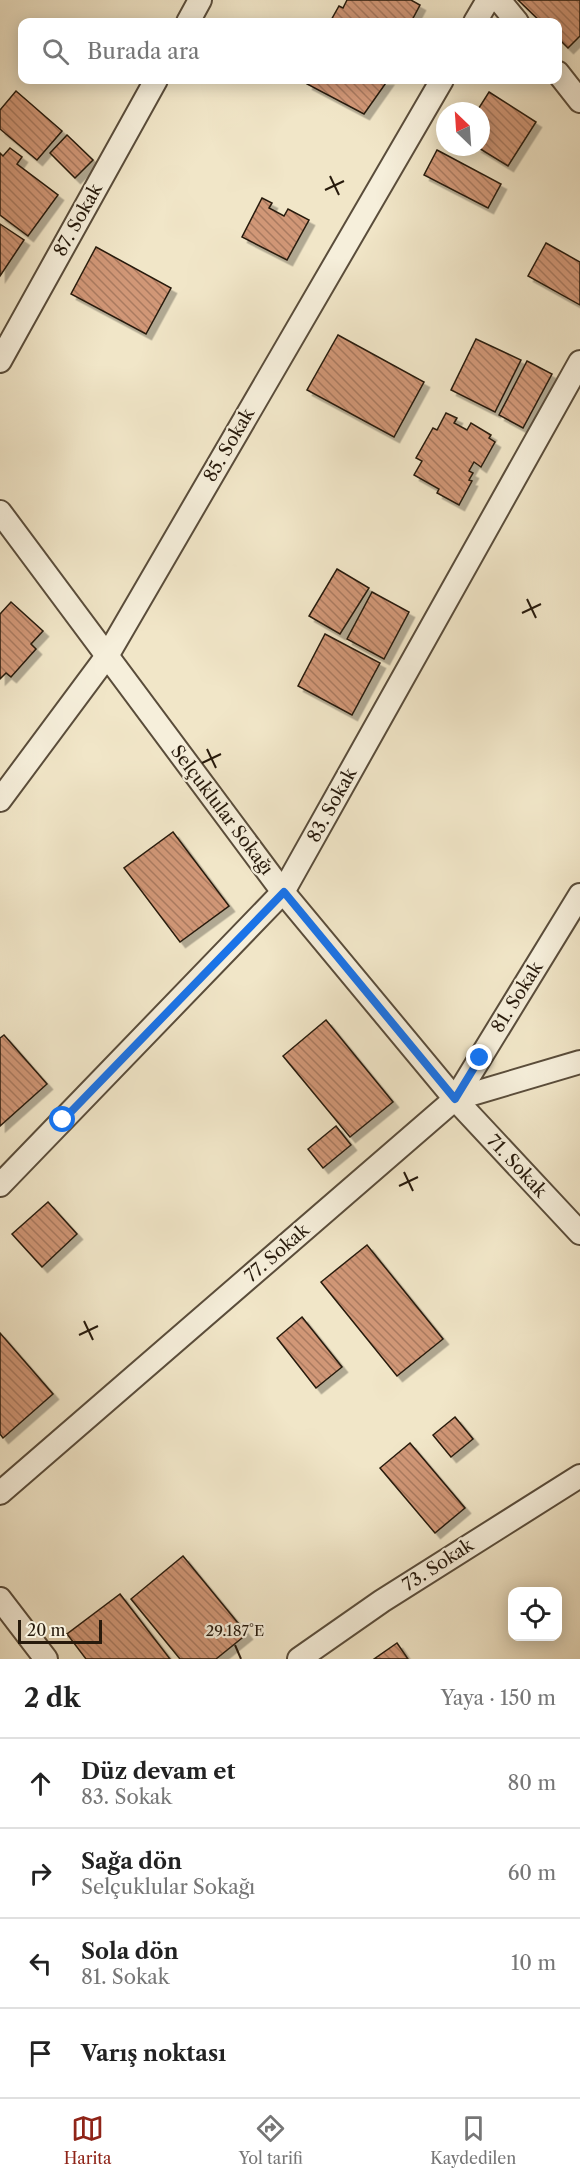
<!DOCTYPE html>
<html lang="tr">
<meta charset="utf-8">
<style>
:root{--surface:#fff;--page:#f6f6f6;--text:#222;--muted:#767676;--line:#e0e0e0;--accent:#8f2418}
body{margin:0;font-family:"Libre Caslon Text",serif;background:var(--page);color:var(--text)}
.controls{position:absolute;right:18px;bottom:18px;display:grid;overflow:hidden;border-radius:12px;box-shadow:0 3px 15px #0003}
.controls button{width:54px;height:54px;display:grid;place-items:center;padding:0;border:0;border-bottom:2px solid var(--line);background:var(--surface);color:var(--text);font:30px sans-serif}
.compass{position:absolute;left:436px;top:102px;width:54px;height:54px;border-radius:50%;background:var(--surface);box-shadow:0 3px 15px #0003;rotate:335deg}
.scale{position:absolute;left:18px;bottom:15px;width:84px;box-sizing:border-box;padding-left:6px;border:3px solid #271a0c;border-top:0;font-size:16px;line-height:21px;white-space:nowrap;color:#271a0c;-webkit-text-stroke:4px #f6efdb;paint-order:stroke}
.stop{position:absolute;width:18px;height:18px;margin:-14px;border:4px solid #1a73e8;border-radius:50%;background:#fff}
.stop.end{background:#1a73e8;border-color:#fff;box-shadow:0 2px 6px #0008}
.list{margin:0;padding:0;list-style:none}
h2{display:flex;justify-content:space-between;align-items:center;height:78px;margin:0;padding:0 24px;font-size:26px}
h2 small{font-size:20px;font-weight:400;color:var(--muted)}
.list li{display:grid;grid-template-columns:39px 1fr auto;gap:18px;align-items:center;box-sizing:border-box;height:90px;padding:0 24px;border-top:2px solid var(--line)}
.list b{display:block;font-size:22px;white-space:nowrap}
.list p{margin:0;font-size:20px;white-space:nowrap;color:var(--muted)}
.list em{font-size:20px;font-style:normal;color:var(--muted)}
.icon{flex:none;width:33px;height:33px;fill:none;stroke:currentColor;stroke-width:2;stroke-linecap:round;stroke-linejoin:round}
.map{position:relative;flex:none;width:580px;height:1659px;overflow:hidden}
.search{position:absolute;background:var(--surface);box-shadow:0 3px 15px #0003;left:18px;right:18px;top:18px;height:66px;display:flex;align-items:center;gap:15px;box-sizing:border-box;padding:0 21px;border-radius:12px;color:var(--muted);font-size:22px}
.sheet{height:438px;background:var(--surface)}
nav{display:flex;justify-content:space-around;align-items:center;box-sizing:border-box;height:84px;border-top:2px solid var(--line);background:var(--surface);font-size:16px;color:var(--muted)}
nav a{display:grid;justify-items:center;gap:3px}
nav .on{color:var(--accent)}
.map>svg:first-child{display:block}
</style>
<div class="map">
<svg width="580" height="1659" viewBox="0 0 580 1659">
<defs>
<pattern id="building-back-hatch" width="6" height="6" patternUnits="userSpaceOnUse" patternTransform="scale(1.5)"><rect width="6" height="6" fill="#d19777"/><path d="M-1 5l2 2M0 0l6 6M5-1l2 2" fill="none" stroke="#aa7a60"/></pattern>
<filter id="shadow"><feDropShadow dx="5.5" dy="5.5" stdDeviation="0" flood-color="#0004"/></filter>
</defs>
<rect width="100%" height="100%" fill="#f1e6c8"/>
<filter id="stains"><feTurbulence type="fractalNoise" baseFrequency=".00333" numOctaves="4"/><feColorMatrix values="0 0 0 0 .2 0 0 0 0 .09 0 0 0 0 .02 0 0 0 .5 -.17"/></filter>
<radialGradient id="worn" r=".72"><stop offset=".6" stop-color="#630" stop-opacity="0"/><stop offset="1" stop-color="#630" stop-opacity=".3"/></radialGradient>
<g fill="url(#building-back-hatch)" stroke="#271a0c" stroke-width="1.5" filter="url(#shadow)">
<polygon points="347,0 411,0 420,5 411,22 330,22 339,6 343,8"/>
<polygon points="518,0 580,0 580,36 568,48 558,38 558,22 541,22"/>
<polygon points="309,80 388,80 364,114 307,84"/>
<polygon points="16,91 62,131 37,160 0,129 0,110"/>
<polygon points="489,92 536,122 508,166 477,147 481,147 481,111 477,111"/>
<polygon points="67,135 93,160 75,178 50,153"/>
<polygon points="10,148 22,157 17,164 58,195 28,236 0,215 0,153 3,156"/>
<polygon points="437,150 501,184 488,208 424,175"/>
<polygon points="262,198 272,203 269,208 284,216 288,209 309,220 287,260 242,237"/>
<polygon points="0,224 24,240 0,276"/>
<polygon points="546,243 580,262 580,305 528,276"/>
<polygon points="96,247 171,288 146,334 71,294"/>
<polygon points="338,335 424,382 394,437 307,390"/>
<polygon points="476,339 521,360 495,412 451,390"/>
<polygon points="527,361 552,374 523,428 499,415"/>
<polygon points="446,413 457,418 454,423 467,430 471,423 491,435 489,438 495,442 481,467 474,462 469,471 473,473 469,480 472,481 459,505 437,493 439,489 414,475 422,461 416,458 433,428 437,430"/>
<polygon points="337,569 369,588 340,634 309,616"/>
<polygon points="372,592 409,612 384,659 347,639"/>
<polygon points="11,602 43,631 31,644 36,649 11,677 6,673 0,679 0,614"/>
<polygon points="325,634 380,663 352,715 298,686"/>
<polygon points="173,832 229,906 180,942 124,868"/>
<polygon points="326,1020 393,1102 350,1137 283,1056"/>
<polygon points="4,1035 47,1084 0,1126 0,1038"/>
<polygon points="336,1126 351,1145 323,1168 308,1149"/>
<polygon points="48,1202 77,1234 42,1267 12,1234"/>
<polygon points="367,1245 443,1339 397,1376 321,1282"/>
<polygon points="302,1317 342,1367 316,1388 277,1338"/>
<polygon points="0,1333 53,1394 3,1438 0,1434"/>
<polygon points="455,1417 473,1439 451,1457 433,1435"/>
<polygon points="410,1443 465,1508 435,1533 380,1468"/>
<polygon points="183,1556 247,1634 216,1659 180,1659 131,1599"/>
<polygon points="120,1594 170,1659 86,1659 67,1634"/>
<polygon points="397,1643 408,1659 374,1659"/>
</g>
<g fill="none" stroke-linecap="round" stroke-linejoin="round">
<g stroke="#5a4d3b" stroke-width="26">
<g id="street">
<polyline points="499,0 517,22"/>
<polyline points="188,22 200,0"/>
<polyline points="475,22 488,0"/>
<polyline points="558,73 580,101"/>
<polyline points="0,361 156,80"/>
<polyline points="0,512 283,892 455,1099 580,1233"/>
<polyline points="0,800 107,656 442,80"/>
<polyline points="455,1099 580,895"/>
<polyline points="0,1185 283,892 580,362"/>
<polyline points="0,1493 455,1099 580,1062"/>
<polyline points="0,1599 46,1659"/>
<polyline points="299,1659 382,1601 580,1476"/>
</g>
</g>
<use href="#street" stroke="#f6efdb" stroke-width="22"/>
</g>
<g fill="none" stroke-linecap="round" stroke-linejoin="round">
<polyline stroke="#1a73e8" stroke-width="8" points="63,1120 284,892 455,1099 480,1058"/>
</g>
<path fill="none" stroke="#271a0c" stroke-width="2" d="M330,176l9,19M325,190l19,-9M527,599l9,19M522,613l19,-9M207,749l9,19M202,763l19,-9M404,1172l9,19M399,1186l19,-9M84,1321l9,19M79,1335l19,-9M235,1645l6,14"/>
<g text-anchor="middle" dominant-baseline="central" stroke-width="4.5" stroke-linejoin="round" paint-order="stroke">
<g font-size="18" fill="#271a0c" stroke="#f6efdb">
<text transform="translate(78 220) rotate(-61)">87. Sokak</text>
<text transform="translate(229 445) rotate(-60)">85. Sokak</text>
<text transform="translate(332 805) rotate(-61)">83. Sokak</text>
<text transform="translate(222 810) rotate(53)">Selçuklular Sokağı</text>
<text transform="translate(517 997) rotate(-58)">81. Sokak</text>
<text transform="translate(517 1166) rotate(47)">71. Sokak</text>
<text transform="translate(277 1253) rotate(-41)">77. Sokak</text>
<text transform="translate(438 1565) rotate(-33)">73. Sokak</text>
</g>
</g>
<g font-size="15" text-anchor="middle" fill="#271a0c" stroke="#f6efdb" stroke-width="4.5" stroke-linejoin="round" paint-order="stroke">
<text x="235" y="1636">29.187°E</text>
</g>
<rect width="100%" height="100%" filter="url(#stains)"/>
<rect width="100%" height="100%" fill="url(#worn)"/>
</svg>
<div class="controls">
<button><svg class="icon" aria-label="locate" viewBox="0 0 24 24"><circle cx="12" cy="12" r="6"/><path d="M12 2v4M12 18v4M2 12h4M18 12h4"/></svg></button>
</div>
<svg class="compass" viewBox="-18 -18 36 36"><path d="M0-13l5 13h-10z" fill="#e53935"/><path d="M0 13l5-13h-10z" fill="#767676"/></svg>
<div class="scale">20 m</div>
<div class="stop" style="left:63px;top:1120px"></div>
<div class="stop end" style="left:480px;top:1058px"></div>
<div class="search"><svg class="icon" aria-label="search" viewBox="0 0 24 24"><circle cx="10" cy="10" r="6"/><path d="M15 15l6 6"/></svg>Burada ara</div>
</div>
<section class="sheet">
<h2>2 dk<small>Yaya · 150 m</small></h2>
<ul class="list">
<li><svg class="icon" aria-label="ahead" viewBox="0 0 24 24"><path d="M12 20V5M6 11l6-6 6 6"/></svg><div><b>Düz devam et</b><p>83. Sokak</p></div><em>80 m</em></li>
<li><svg class="icon" aria-label="right" viewBox="0 0 24 24"><path d="M7 20v-9h11M14 6l5 5-5 5"/></svg><div><b>Sağa dön</b><p>Selçuklular Sokağı</p></div><em>60 m</em></li>
<li><svg class="icon" aria-label="left" viewBox="0 0 24 24"><path d="M17 20v-9H6M10 6l-5 5 5 5"/></svg><div><b>Sola dön</b><p>81. Sokak</p></div><em>10 m</em></li>
<li><svg class="icon" aria-label="arrive" viewBox="0 0 24 24"><path d="M6 21V4h12l-3 4 3 4H6"/></svg><div><b>Varış noktası</b></div></li>
</ul>
</section>
<nav>
<a class="on"><svg class="icon" aria-label="map" viewBox="0 0 24 24"><path d="M3 6l6-2 6 2 6-2v14l-6 2-6-2-6 2zM9 4v14M15 6v14"/></svg>Harita</a>
<a><svg class="icon" aria-label="directions" viewBox="0 0 24 24"><path d="M12 3l9 9-9 9-9-9zM9 14v-3h6M13 9l2 2-2 2"/></svg>Yol tarifi</a>
<a><svg class="icon" aria-label="saved" viewBox="0 0 24 24"><path d="M7 4h10v16l-5-4-5 4z"/></svg>Kaydedilen</a>
</nav>
